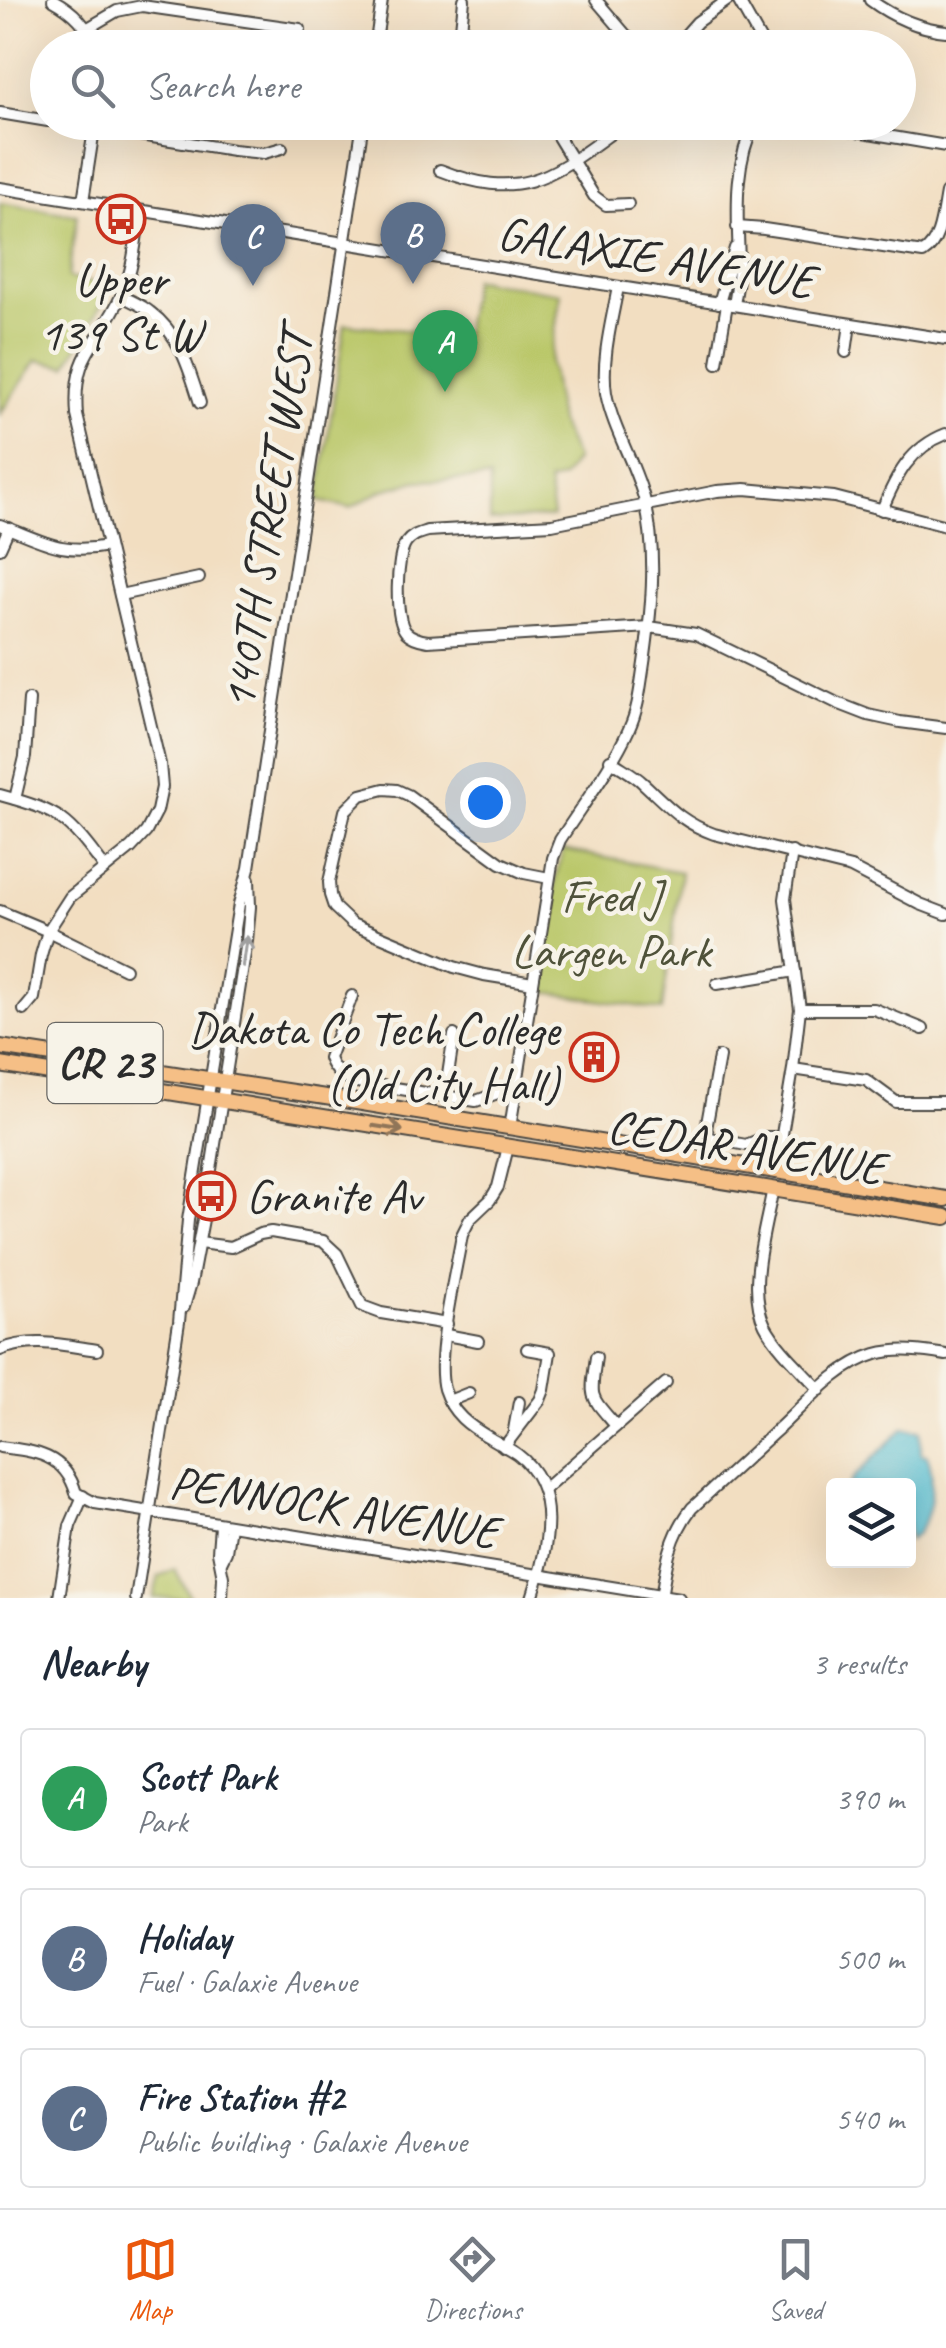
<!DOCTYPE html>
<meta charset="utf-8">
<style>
:root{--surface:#fff;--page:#f2f2f3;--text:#1f2937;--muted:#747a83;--line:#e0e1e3;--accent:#ea580c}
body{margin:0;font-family:Caveat,sans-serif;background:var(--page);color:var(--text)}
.controls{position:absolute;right:30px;bottom:30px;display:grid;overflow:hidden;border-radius:10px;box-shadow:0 10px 40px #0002}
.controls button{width:90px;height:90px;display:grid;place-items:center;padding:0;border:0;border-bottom:2px solid var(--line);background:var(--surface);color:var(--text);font:50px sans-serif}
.you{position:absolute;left:485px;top:802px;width:35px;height:35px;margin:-25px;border:8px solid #fff;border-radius:50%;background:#1a73e8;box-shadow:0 0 0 15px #1a73e833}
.badge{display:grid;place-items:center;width:65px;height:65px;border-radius:50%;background:var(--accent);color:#fff;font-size:32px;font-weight:700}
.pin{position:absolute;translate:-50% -82px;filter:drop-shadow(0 2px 5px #0008)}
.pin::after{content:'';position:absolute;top:52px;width:35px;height:30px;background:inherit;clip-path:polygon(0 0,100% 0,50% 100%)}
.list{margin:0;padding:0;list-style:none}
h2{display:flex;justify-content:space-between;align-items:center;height:130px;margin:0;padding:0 40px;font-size:42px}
h2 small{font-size:32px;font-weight:400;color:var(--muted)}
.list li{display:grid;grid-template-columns:65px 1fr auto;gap:30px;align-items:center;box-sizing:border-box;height:140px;margin:0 20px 20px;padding:0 20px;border:2px solid var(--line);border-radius:10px}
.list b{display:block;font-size:38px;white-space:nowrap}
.list p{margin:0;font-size:32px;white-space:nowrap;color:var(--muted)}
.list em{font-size:32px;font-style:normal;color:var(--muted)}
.icon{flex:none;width:55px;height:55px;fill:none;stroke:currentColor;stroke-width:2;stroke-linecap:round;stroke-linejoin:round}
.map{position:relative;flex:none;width:946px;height:1598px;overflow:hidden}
.search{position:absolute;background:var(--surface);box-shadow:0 10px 40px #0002;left:30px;right:30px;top:30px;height:110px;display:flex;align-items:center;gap:25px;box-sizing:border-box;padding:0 35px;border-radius:55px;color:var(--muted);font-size:38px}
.sheet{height:610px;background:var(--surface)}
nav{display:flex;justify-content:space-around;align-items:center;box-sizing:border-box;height:140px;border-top:2px solid var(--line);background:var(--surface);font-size:28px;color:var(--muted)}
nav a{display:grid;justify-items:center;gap:5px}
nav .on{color:var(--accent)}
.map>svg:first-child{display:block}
</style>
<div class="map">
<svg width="946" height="1598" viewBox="0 0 946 1598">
<rect width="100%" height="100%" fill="#f7f3e8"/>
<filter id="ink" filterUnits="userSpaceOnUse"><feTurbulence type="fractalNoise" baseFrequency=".01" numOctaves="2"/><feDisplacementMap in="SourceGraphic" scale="20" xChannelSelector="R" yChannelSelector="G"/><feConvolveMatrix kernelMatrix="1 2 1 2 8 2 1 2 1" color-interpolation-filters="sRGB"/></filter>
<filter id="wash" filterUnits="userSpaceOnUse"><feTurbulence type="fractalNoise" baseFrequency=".0048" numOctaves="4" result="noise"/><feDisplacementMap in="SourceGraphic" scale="40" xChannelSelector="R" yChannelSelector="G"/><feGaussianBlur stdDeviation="2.25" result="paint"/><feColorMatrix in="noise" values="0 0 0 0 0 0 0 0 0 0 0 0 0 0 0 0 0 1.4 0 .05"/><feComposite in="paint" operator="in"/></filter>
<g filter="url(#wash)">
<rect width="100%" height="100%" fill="#f2dec1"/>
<g fill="#bac769" stroke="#72794a" stroke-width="2.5">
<polygon points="0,203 77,215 68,278 112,286 67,366 37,360 0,414"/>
<polygon points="473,279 561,293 550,362 559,422 576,459 562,479 548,482 553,517 490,521 490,478 417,481 383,490 350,508 318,501 345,324 463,336"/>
<polygon points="563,850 681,872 662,1010 538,991 556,876"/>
<path d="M175,1569c4,11 12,18 15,29h-37l6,-22z"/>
</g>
<path fill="#55bdd2" stroke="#40747e" stroke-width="2.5" d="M904,1428l17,2v24l6,1c10,24 5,72 -18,85l-1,-54 -59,-1 6,-9z"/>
</g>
<g filter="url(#ink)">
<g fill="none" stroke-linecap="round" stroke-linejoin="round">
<g stroke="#494642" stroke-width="14">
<g id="minor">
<path d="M53,0c22,12 33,25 44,48"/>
<polyline points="464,0 461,29 470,48"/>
<polyline points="596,0 637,48"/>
<polyline points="738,0 765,48"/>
<path d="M870,0c23,17 47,28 76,31"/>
<polyline points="88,28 117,11 142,6 300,29"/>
<polyline points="375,48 382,0"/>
<polyline points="674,48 697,22 728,0"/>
<polyline points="0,113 48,121"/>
<polyline points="59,122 233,150 264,153 282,148"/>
<polyline points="549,122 594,196 606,205 628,204"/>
<polyline points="821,122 839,128 946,146"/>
<path d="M440,170c88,35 117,1 187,-48"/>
<polyline points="0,188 946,339"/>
<polyline points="83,201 95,123"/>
<path d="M737,227l27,2 159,24c18,-11 19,-40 23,-60"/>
<path d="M122,296c9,5 20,9 28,16 30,22 39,57 50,91"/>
<polyline points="719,303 735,248"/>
<path d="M734,305c2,-13 5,-27 5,-40 -1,-48 -7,-98 16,-143"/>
<polyline points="846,352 850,324"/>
<polyline points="717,363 727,304"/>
<path d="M882,510c14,-34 28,-62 64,-76"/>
<path d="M0,525c43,16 61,30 108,21"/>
<path d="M946,526l-112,-29 -89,-8 -28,2 -165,33 -125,7c-9,3 -15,4 -21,12 -10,13 -12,76 0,89 6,6 15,8 22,9l221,-14 47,7 141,69 31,12 32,7 46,6"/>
<polyline points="0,548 9,528"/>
<polyline points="120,595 199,578"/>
<path d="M610,760c11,8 24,14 33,23 25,23 38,39 71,51l137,34 69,36 26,10"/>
<path d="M0,795c62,17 67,23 105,73"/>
<polyline points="15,799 25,757 29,700"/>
<polyline points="0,911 48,931 125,969"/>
<polyline points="533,983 484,975 454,967 352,924 334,907 330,895 329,882 345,811 361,795 384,789 397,790 408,795 501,863 524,873 549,878"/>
<polyline points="717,984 795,971"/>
<path d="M352,996l-23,62c5,15 14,19 28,24l119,19 27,-10 13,2"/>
<polyline points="800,1009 874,1009 923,1029"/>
<path d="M24,1010l10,-12 7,-43 7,-24 22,-34 61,-49 15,-16 11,-21 5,-24 -2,-23 -83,-349c-5,-65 22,-69 45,-121 12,-26 14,-56 18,-83"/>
<polyline points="719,1057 706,1129 710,1138 746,1145 766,1137 782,1137"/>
<polyline points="793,1069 866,1080 896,1102 946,1102"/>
<polyline points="445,1095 454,1035"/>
<path d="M510,1128l43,-270 7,-18c22,-34 53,-75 69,-111 9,-19 11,-39 14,-59 8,-54 15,-115 2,-168 -9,-38 -32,-71 -39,-109 -5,-34 6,-73 12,-106"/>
<path d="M508,1147l-10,40 -8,13 -20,19 -8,16c-6,37 -27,121 -18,154 8,25 25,37 46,49 9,6 19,10 27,16 46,34 30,98 15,144"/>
<polyline points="776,1170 793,1069 800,1009 785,899 792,852"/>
<path d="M773,1188c-7,39 -27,101 -8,137 13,24 37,45 55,65"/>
<polyline points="199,1243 231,1247 260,1234 271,1232 323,1241 337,1254 362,1306 381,1313 447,1324"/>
<polyline points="184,1307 191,1283 204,1214 247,941 250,907 249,879"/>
<polyline points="446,1335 478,1341"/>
<path d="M0,1350c32,-13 63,-5 97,0"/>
<path d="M596,1357c-6,43 -7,37 20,69"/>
<polyline points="449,1401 469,1393"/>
<polyline points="514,1430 519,1402"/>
<path d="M0,1447c34,4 65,7 76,46l19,10 584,95"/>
<polyline points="504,1447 540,1400 544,1390 550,1353 527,1349"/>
<polyline points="543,1490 666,1383"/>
<polyline points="220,1525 218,1552 223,1577 222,1598"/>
<polyline points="221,1562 226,1552 230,1526"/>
<polyline points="59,1598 70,1526 83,1496"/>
<polyline points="136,1598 179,1322 188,1220 239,904 249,868 363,122"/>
<path d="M661,1598c5,-34 9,-62 31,-90 29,-26 58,-53 86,-79 29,-27 60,-64 98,-75 23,-6 47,-3 70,1"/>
</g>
</g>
<g stroke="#494642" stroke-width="18">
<g id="highway">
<polyline points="0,1047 332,1098 946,1199"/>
<polyline points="0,1065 946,1217"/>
</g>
</g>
<use href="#minor" stroke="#fff" stroke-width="10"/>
<use href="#highway" stroke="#f5bf86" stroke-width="14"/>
</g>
<defs><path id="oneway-shaft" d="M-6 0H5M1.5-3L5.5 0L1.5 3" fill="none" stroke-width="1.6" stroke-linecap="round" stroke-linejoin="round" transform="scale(2.5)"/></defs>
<use stroke="#a0a0a0" href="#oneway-shaft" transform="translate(245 951) rotate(-82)"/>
<use stroke="#907558" href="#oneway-shaft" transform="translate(388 1128) rotate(9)"/>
</g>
<defs>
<g id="bus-ring" transform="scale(2.5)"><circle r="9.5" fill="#f7f3e8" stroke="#c8321e" stroke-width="1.5"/><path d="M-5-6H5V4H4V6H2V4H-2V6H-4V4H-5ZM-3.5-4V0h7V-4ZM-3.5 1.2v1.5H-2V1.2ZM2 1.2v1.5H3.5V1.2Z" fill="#c8321e"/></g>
<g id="building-ring" transform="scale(2.5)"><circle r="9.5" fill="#f7f3e8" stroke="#c8321e" stroke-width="1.5"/><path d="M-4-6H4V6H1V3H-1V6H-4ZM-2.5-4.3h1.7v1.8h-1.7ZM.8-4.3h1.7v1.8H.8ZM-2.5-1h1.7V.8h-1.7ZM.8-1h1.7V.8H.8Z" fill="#c8321e"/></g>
</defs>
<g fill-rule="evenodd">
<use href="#bus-ring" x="121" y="219"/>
<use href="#building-ring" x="594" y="1057"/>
<use href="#bus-ring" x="211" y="1196"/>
</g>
<g text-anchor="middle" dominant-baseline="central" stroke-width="9" stroke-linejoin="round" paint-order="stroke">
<rect fill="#f7f3e8" stroke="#686764" stroke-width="2.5" x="47.5" y="1023" width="115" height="80" rx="8"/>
<g font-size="45" font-weight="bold" fill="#2b2b2b">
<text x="105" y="1063">CR 23</text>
</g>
<g font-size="48" fill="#2b2b2b" stroke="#f7f3e8">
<text transform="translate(656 257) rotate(9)">GALAXIE AVENUE</text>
<text transform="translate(267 520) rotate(-81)">140TH STREET WEST</text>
<text transform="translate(746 1147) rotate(9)">CEDAR AVENUE</text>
<text transform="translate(334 1507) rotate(9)">PENNOCK AVENUE</text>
</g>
<g font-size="48" fill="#2b2b2b" stroke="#f7f3e8">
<text x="121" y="279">Upper<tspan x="121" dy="55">139 St W</tspan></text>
<text x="559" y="1029" text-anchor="end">Dakota Co Tech College<tspan x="559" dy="55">(Old City Hall)</tspan></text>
<text x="246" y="1196" text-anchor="start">Granite Av</text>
</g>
<g font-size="48" fill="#4f523a" stroke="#f7f3e8">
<text x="611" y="896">Fred J<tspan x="611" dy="55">Largen Park</tspan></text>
</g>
</g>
</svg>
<div class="controls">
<button><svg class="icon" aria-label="layers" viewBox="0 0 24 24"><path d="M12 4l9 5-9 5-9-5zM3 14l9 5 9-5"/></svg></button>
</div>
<div class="you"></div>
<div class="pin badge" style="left:445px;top:392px;background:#2e9e5b">A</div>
<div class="pin badge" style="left:413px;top:284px;background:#5c6f8a">B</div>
<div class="pin badge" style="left:253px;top:286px;background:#5c6f8a">C</div>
<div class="search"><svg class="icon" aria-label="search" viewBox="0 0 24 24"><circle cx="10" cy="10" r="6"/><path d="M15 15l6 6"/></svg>Search here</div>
</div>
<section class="sheet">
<h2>Nearby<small>3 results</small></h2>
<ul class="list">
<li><span class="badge" style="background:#2e9e5b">A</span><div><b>Scott Park</b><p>Park</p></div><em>390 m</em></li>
<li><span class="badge" style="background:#5c6f8a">B</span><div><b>Holiday</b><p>Fuel · Galaxie Avenue</p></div><em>500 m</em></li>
<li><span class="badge" style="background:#5c6f8a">C</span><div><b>Fire Station #2</b><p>Public building · Galaxie Avenue</p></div><em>540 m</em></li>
</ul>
</section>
<nav>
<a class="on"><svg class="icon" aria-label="map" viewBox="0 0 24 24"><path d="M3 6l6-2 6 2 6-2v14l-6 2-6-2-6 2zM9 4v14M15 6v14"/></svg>Map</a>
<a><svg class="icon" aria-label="directions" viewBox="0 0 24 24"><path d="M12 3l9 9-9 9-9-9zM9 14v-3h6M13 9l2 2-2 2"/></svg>Directions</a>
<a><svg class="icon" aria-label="saved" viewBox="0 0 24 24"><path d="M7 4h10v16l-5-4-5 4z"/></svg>Saved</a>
</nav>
